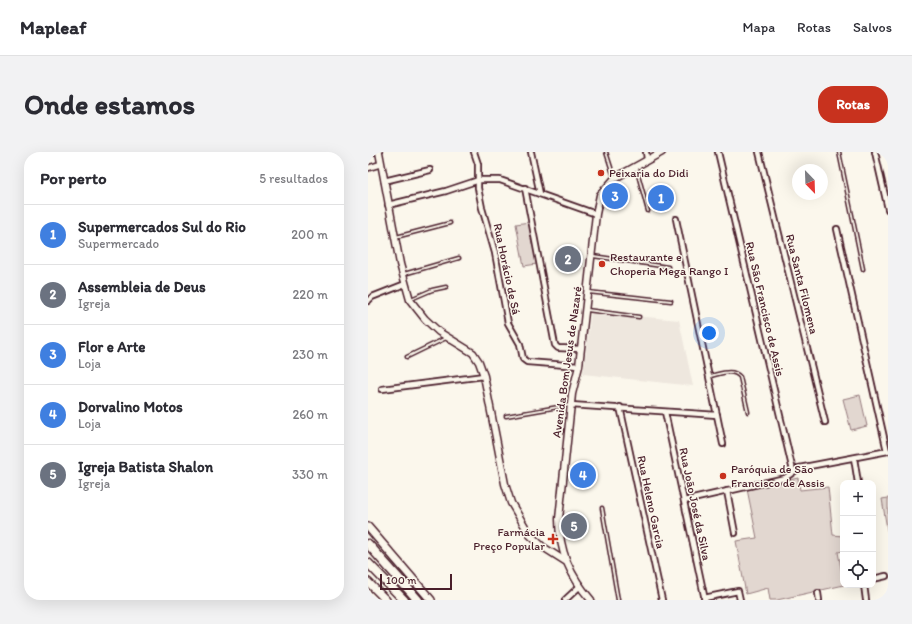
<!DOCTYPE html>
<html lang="pt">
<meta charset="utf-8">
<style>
:root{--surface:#fff;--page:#f2f2f3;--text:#2b2b33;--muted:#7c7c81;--line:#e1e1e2;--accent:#c8321e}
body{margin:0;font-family:Itim,sans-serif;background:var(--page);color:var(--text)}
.controls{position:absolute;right:12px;bottom:12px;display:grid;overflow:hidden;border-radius:8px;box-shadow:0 4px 16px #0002}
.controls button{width:36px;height:36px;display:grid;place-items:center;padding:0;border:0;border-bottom:1px solid var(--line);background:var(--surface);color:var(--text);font:20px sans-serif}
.compass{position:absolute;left:424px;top:12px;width:36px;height:36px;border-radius:50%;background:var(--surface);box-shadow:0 4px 16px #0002;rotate:157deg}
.scale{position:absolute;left:12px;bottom:10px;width:72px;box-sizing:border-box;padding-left:4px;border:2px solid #4a1f2b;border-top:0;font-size:11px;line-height:14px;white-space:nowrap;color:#4a1f2b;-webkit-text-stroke:3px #fbf7ec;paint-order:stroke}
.you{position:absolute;left:341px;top:181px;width:14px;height:14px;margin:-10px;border:3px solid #fff;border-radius:50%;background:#1a73e8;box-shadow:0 0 0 6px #1a73e833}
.badge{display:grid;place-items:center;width:26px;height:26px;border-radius:50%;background:var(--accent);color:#fff;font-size:13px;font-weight:700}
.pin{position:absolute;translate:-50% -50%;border:2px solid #fff;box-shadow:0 1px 4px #0006}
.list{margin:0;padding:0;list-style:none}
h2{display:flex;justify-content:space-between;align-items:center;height:52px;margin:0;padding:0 16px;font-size:17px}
h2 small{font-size:13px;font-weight:400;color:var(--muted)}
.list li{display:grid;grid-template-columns:26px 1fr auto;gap:12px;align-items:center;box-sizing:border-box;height:60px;padding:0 16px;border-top:1px solid var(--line)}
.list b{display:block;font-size:15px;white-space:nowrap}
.list p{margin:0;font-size:13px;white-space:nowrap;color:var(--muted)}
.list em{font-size:13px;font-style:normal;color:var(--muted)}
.icon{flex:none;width:22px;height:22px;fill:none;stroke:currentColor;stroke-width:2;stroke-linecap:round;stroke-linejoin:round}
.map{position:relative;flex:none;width:520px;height:448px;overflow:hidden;border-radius:16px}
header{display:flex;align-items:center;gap:24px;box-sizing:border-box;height:56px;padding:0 20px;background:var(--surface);border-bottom:1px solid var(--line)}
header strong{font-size:19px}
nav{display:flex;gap:22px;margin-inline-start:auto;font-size:14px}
.intro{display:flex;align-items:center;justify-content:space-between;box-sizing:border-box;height:96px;padding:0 24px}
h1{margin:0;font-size:28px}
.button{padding:10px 18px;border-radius:16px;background:var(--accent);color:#fff;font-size:14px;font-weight:700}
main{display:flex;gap:24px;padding:0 24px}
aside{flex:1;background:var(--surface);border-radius:16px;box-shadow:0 4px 16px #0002}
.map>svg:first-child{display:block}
</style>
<header>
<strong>Mapleaf</strong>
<nav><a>Mapa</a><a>Rotas</a><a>Salvos</a></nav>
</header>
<div class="intro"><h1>Onde estamos</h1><a class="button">Rotas</a></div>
<main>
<aside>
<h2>Por perto<small>5 resultados</small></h2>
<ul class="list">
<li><span class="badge" style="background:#3f7fe0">1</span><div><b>Supermercados Sul do Rio</b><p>Supermercado</p></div><em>200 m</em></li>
<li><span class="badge" style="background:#6b7280">2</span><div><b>Assembleia de Deus</b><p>Igreja</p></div><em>220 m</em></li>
<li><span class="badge" style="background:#3f7fe0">3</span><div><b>Flor e Arte</b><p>Loja</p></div><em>230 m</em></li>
<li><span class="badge" style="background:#3f7fe0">4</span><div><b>Dorvalino Motos</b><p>Loja</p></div><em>260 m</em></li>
<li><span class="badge" style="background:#6b7280">5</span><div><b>Igreja Batista Shalon</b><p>Igreja</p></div><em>330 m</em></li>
</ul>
</aside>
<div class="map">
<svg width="520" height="448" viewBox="0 0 520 448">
<rect width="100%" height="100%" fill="#fbf7ec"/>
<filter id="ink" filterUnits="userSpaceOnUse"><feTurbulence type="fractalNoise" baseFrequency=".025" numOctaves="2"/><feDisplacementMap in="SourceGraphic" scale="8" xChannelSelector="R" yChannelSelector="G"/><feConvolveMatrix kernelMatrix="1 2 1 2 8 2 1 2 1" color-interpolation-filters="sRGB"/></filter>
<g filter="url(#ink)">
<polygon fill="#eee7de" points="223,160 311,168 325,234 215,222"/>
<g fill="#e2d7d0" stroke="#967b7e">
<polygon points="161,70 169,112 156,114 148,72"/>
<polygon points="492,243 499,274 483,278 475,247"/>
<polygon points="430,326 432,338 460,335 465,383 475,384 475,399 470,400 476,433 409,448 402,448 400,436 378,442 368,389 389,386 379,337"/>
<polygon points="520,346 520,383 514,347"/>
</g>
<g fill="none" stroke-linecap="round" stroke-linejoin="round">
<g stroke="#4a1f2b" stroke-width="5">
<g id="lane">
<polyline points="238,0 246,25"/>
<polyline points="471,0 495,117"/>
<polyline points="268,15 280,59"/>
<polyline points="28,85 82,71"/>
<polyline points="225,104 300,115"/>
<polyline points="36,122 91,106"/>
<polyline points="220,140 303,149"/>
<polyline points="43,147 64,138 78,135"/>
<polyline points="219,158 271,165"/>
<polyline points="39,205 78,186"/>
<path d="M342,224c10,-2 23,-8 30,1l8,35"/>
<polyline points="138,264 202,253"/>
<polyline points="234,356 250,448"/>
</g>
</g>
<g stroke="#4a1f2b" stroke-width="8">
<g id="street">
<polyline points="106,0 110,12 110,36 114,56 127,101 140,171 152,192 155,207 159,210 211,214"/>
<polyline points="163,0 172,42"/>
<polyline points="278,0 279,7"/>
<polyline points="350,0 425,319"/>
<polyline points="391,0 457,270"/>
<polyline points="507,0 520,57"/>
<polyline points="0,1 6,0"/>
<polyline points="0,16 13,12"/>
<polyline points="16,29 62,18"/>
<polyline points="157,36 187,193 190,196 213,197"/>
<polyline points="20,53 78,39 111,28 132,28 228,62"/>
<polyline points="308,67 355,292"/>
<polyline points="469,77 519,299"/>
<polyline points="0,149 4,145 37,132"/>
<polyline points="14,237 116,224"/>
<polyline points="203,253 349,263"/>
<polyline points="252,255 294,448"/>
<polyline points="297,260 337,448"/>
<polyline points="486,306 490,331"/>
<polyline points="359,339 367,381"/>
<polyline points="316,349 417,326 431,316 520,299"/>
<polyline points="505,427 518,424"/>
<polyline points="496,433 498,448"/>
<polyline points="450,441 451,448"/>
<polyline points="336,446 370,439 372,448"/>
<polyline points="197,448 212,434"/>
</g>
</g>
<g stroke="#4a1f2b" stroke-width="9">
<g id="secondary">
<polyline points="11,0 32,112 42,148 57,167 71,180 105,201 111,210 116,224 137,332 143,351 162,383 175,395 197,409"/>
<path d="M223,448c-21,-24 -32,-49 -32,-81l13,-125 7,-28 17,-152 4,-19 15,-17 47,-26"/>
</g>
</g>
<g stroke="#4a1f2b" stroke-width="10">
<g id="primary">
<polyline points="0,375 63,448"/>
<polyline points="0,430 18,448"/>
</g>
</g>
<g stroke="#4a1f2b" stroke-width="11">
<g id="highway">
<polyline points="0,392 50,448"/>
<polyline points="0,411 36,448"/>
</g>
</g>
<use href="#lane" stroke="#fbf7ec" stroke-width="2"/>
<use href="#street" stroke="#fbf7ec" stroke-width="4.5"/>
<use href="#secondary" stroke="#fbf7ec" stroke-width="6"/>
<use href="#primary" stroke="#fbf7ec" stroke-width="7"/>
<use href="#highway" stroke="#fbf7ec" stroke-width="8"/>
</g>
</g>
<g fill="#c8321e" stroke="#fbf7ec" stroke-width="1.5">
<circle cx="233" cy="21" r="4"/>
<circle cx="234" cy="112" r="4"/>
<circle cx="355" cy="324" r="4"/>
<path d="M183 381h4v4h4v4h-4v4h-4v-4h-4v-4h4z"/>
</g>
<g text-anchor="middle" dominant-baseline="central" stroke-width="3" stroke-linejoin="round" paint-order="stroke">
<g font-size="12" fill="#4a1f2b" stroke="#fbf7ec" text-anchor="start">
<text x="241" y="21">Peixaria do Didi</text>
<text x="242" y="105">Restaurante e<tspan x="242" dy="14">Choperia Mega Rango I</tspan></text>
<text x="363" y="317">Paróquia de São<tspan x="363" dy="14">Francisco de Assis</tspan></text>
<text x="177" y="380" text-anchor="end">Farmácia<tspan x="177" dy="14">Preço Popular</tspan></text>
</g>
<g font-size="12" fill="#4a1f2b" stroke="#fbf7ec">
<text transform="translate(139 117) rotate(78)">Rua Horácio de Sá</text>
<text transform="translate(434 132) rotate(76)">Rua Santa Filomena</text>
<text transform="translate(397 157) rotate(77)">Rua São Francisco de Assis</text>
<text transform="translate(199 210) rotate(-82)">Avenida Bom Jesus de Nazaré</text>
<text transform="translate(283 350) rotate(78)">Rua Heleno Garcia</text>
<text transform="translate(327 352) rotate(78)">Rua João José da Silva</text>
</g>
</g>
</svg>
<div class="controls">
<button>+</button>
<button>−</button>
<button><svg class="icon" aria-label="locate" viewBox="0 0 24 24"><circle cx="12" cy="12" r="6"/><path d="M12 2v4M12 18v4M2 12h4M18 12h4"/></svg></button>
</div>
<svg class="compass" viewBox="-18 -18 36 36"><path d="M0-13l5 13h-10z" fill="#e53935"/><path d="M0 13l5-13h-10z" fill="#7c7c81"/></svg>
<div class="scale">100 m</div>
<div class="you"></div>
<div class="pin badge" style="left:293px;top:46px;background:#3f7fe0">1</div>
<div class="pin badge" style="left:200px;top:107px;background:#6b7280">2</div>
<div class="pin badge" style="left:247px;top:44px;background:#3f7fe0">3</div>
<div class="pin badge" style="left:215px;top:323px;background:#3f7fe0">4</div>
<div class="pin badge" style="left:206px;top:374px;background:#6b7280">5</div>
</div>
</main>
